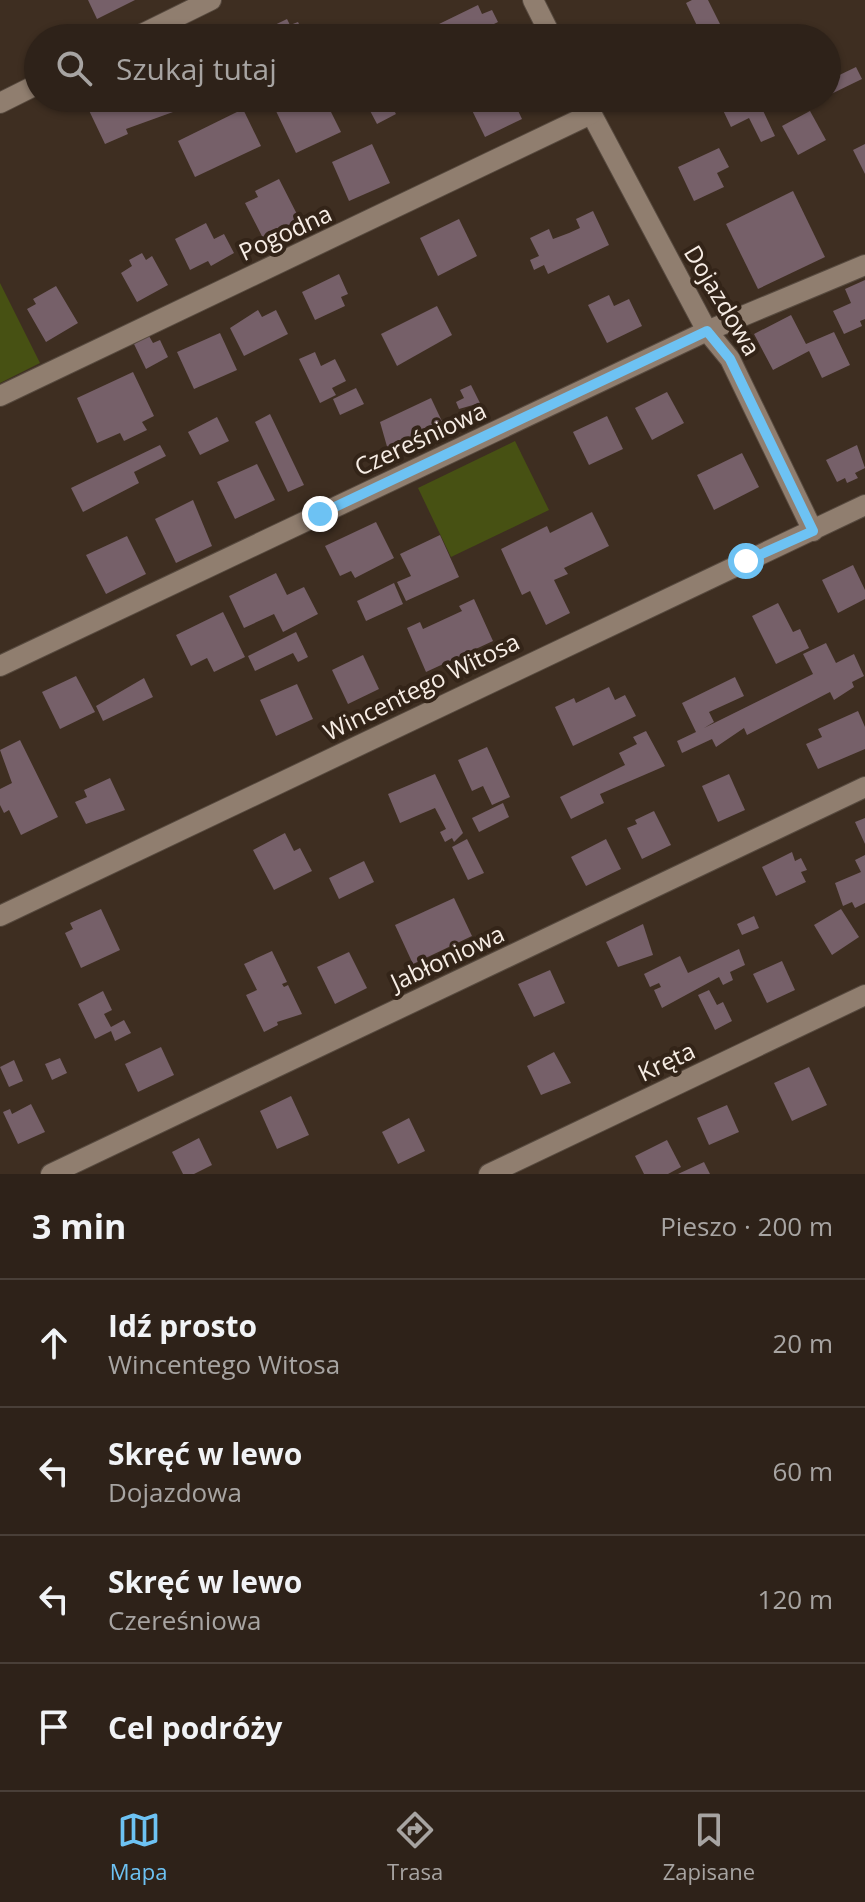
<!DOCTYPE html>
<html lang="pl">
<meta charset="utf-8">
<style>
:root{--surface:#2e2219;--page:#362a22;--text:#f1f3f6;--muted:#a7a4a2;--line:#493f38;--accent:#6dc2f3}
body{margin:0;font-family:"Open Sans",sans-serif;background:var(--page);color:var(--text)}
.stop{position:absolute;width:24px;height:24px;margin:-18px;border:6px solid #6dc2f3;border-radius:50%;background:#fff}
.stop.end{background:#6dc2f3;border-color:#fff;box-shadow:0 2px 8px #0008}
.list{margin:0;padding:0;list-style:none}
h2{display:flex;justify-content:space-between;align-items:center;height:104px;margin:0;padding:0 32px;font-size:34px}
h2 small{font-size:26px;font-weight:400;color:var(--muted)}
.list li{display:grid;grid-template-columns:52px 1fr auto;gap:24px;align-items:center;box-sizing:border-box;height:128px;padding:0 32px;border-top:2px solid var(--line)}
.list b{display:block;font-size:30px;white-space:nowrap}
.list p{margin:0;font-size:26px;white-space:nowrap;color:var(--muted)}
.list em{font-size:26px;font-style:normal;color:var(--muted)}
.icon{flex:none;width:44px;height:44px;fill:none;stroke:currentColor;stroke-width:2;stroke-linecap:round;stroke-linejoin:round}
.map{position:relative;flex:none;width:865px;height:1174px;overflow:hidden}
.search{position:absolute;background:var(--surface);box-shadow:0 2px 6px #0004;left:24px;right:24px;top:24px;height:88px;display:flex;align-items:center;gap:20px;box-sizing:border-box;padding:0 28px;border-radius:44px;color:var(--muted);font-size:30px}
.sheet{height:616px;background:var(--surface)}
nav{display:flex;justify-content:space-around;align-items:center;box-sizing:border-box;height:112px;border-top:2px solid var(--line);background:var(--surface);font-size:22px;color:var(--muted)}
nav a{display:grid;justify-items:center;gap:4px}
nav .on{color:var(--accent)}
.map>svg:first-child{display:block}
</style>
<div class="map">
<svg width="865" height="1174" viewBox="0 0 865 1174">
<rect width="100%" height="100%" fill="#3e2e21"/>
<g fill="#475113">
<polygon points="0,283 40,363 0,383"/>
<polygon points="515,441 549,510 451,557 418,488"/>
</g>
<g fill="#766069">
<polygon points="88,0 135,0 97,19"/>
<polygon points="692,0 708,0 727,38 703,38 686,3"/>
<polygon points="478,5 482,14 492,10 498,22 488,27 490,32 478,38 445,38 439,24"/>
<polygon points="287,19 290,25 298,22 304,34 296,38 255,38 254,35"/>
<polygon points="856,67 862,79 827,96 827,81"/>
<polygon points="88,98 166,98 173,112 126,129 128,134 105,144 84,100"/>
<polygon points="304,98 338,98 343,107 331,112 341,132 296,153 276,111"/>
<polygon points="405,98 435,98 437,101 424,108 419,100 409,105"/>
<polygon points="466,98 512,98 522,119 485,137"/>
<polygon points="733,98 757,98 775,136 761,142 749,118 731,127 721,106"/>
<polygon points="380,99 384,108 391,105 396,114 377,124 367,105"/>
<polygon points="243,109 261,146 195,177 178,141"/>
<polygon points="810,111 826,140 798,155 782,126"/>
<polygon points="372,144 390,183 349,201 332,162"/>
<polygon points="865,144 865,174 853,150"/>
<polygon points="719,148 729,167 717,173 724,187 694,201 678,167"/>
<polygon points="279,179 302,224 265,242 245,203 258,197 255,191"/>
<polygon points="793,191 825,257 758,289 726,224"/>
<polygon points="593,211 609,245 548,274 544,265 534,270 530,260 539,256 530,238 549,229 553,239 569,233 580,228 576,219"/>
<polygon points="459,219 477,256 438,276 420,238"/>
<polygon points="206,223 214,239 224,234 234,253 211,266 208,261 190,270 175,239"/>
<polygon points="142,253 146,260 152,256 168,285 137,302 121,273 132,266 129,260"/>
<polygon points="339,274 348,294 341,297 345,306 315,320 302,292"/>
<polygon points="865,280 865,319 860,321 862,326 844,334 833,311 851,303 845,289"/>
<polygon points="56,286 78,323 46,342 27,309 36,304 33,299"/>
<polygon points="609,295 614,306 629,299 642,326 607,343 588,305"/>
<polygon points="437,306 452,335 397,366 381,334"/>
<polygon points="258,310 262,317 276,310 288,334 244,356 230,328"/>
<polygon points="791,315 806,344 834,332 850,365 822,378 809,351 773,370 754,334"/>
<polygon points="220,333 237,370 194,389 177,352"/>
<polygon points="149,336 153,343 160,340 168,357 146,369 134,344"/>
<polygon points="315,352 321,366 335,359 346,381 332,388 336,395 320,403 299,359"/>
<polygon points="133,372 154,416 142,422 147,430 124,441 120,433 97,443 77,398"/>
<polygon points="471,385 480,403 459,409 456,402 464,398 460,390"/>
<polygon points="356,388 364,404 340,415 333,399"/>
<polygon points="667,392 684,423 652,440 635,408"/>
<polygon points="431,398 447,432 390,457 380,422"/>
<polygon points="270,414 304,485 288,492 255,422"/>
<polygon points="607,416 623,449 589,465 573,432"/>
<polygon points="217,417 229,441 200,455 188,432"/>
<polygon points="160,445 166,456 134,472 139,483 83,512 71,488"/>
<polygon points="857,445 865,468 855,473 858,478 847,483 845,478 837,482 826,460"/>
<polygon points="742,453 759,487 714,510 697,475"/>
<polygon points="257,464 275,500 235,519 217,482"/>
<polygon points="193,500 212,546 176,563 155,519"/>
<polygon points="592,512 609,546 564,568 568,574 554,580 570,613 546,625 530,591 522,595 501,549 547,526 550,533"/>
<polygon points="376,522 394,558 355,578 351,571 340,576 325,546"/>
<polygon points="440,535 459,577 406,601 397,582 411,576 400,554"/>
<polygon points="127,536 146,574 106,594 86,555"/>
<polygon points="853,565 865,590 865,599 838,613 822,580"/>
<polygon points="276,573 287,595 304,587 318,614 283,632 274,614 244,628 229,596"/>
<polygon points="394,583 403,604 366,621 357,601"/>
<polygon points="474,599 493,641 426,672 407,628 420,622 423,629 462,611 459,606"/>
<polygon points="778,603 793,632 800,629 809,648 776,664 752,616"/>
<polygon points="223,612 245,657 214,672 207,658 191,666 176,635"/>
<polygon points="296,632 308,657 298,662 293,653 255,671 248,656"/>
<polygon points="826,643 836,663 854,654 864,676 852,682 854,687 834,700 830,692 747,735 744,728 716,747 712,739 682,753 677,741 696,732 682,703 735,677 744,696 709,712 714,722 704,728 813,674 803,654"/>
<polygon points="363,655 379,689 348,704 332,670"/>
<polygon points="76,676 95,712 60,729 42,692"/>
<polygon points="144,678 153,697 103,721 96,706"/>
<polygon points="297,684 313,719 276,736 260,700"/>
<polygon points="609,687 615,700 625,695 636,716 573,746 555,707 574,698 576,703"/>
<polygon points="858,711 865,727 865,749 818,769 806,744 822,737 818,729"/>
<polygon points="646,731 665,766 600,794 604,803 571,819 560,797 625,765 619,753 637,744 633,737"/>
<polygon points="20,740 58,817 21,835 9,810 4,813 0,805 0,789 12,783 0,750"/>
<polygon points="487,747 510,797 492,805 483,786 472,791 458,760"/>
<polygon points="435,774 463,833 454,842 452,838 445,842 440,832 446,829 435,808 400,823 388,794"/>
<polygon points="729,774 745,810 718,822 702,786"/>
<polygon points="110,778 125,810 86,824 75,802 87,797 84,790"/>
<polygon points="503,803 509,817 479,832 472,818"/>
<polygon points="654,811 671,845 642,859 627,828 637,824 635,820"/>
<polygon points="865,818 865,844 855,822"/>
<polygon points="285,833 294,851 300,848 312,871 274,890 253,850"/>
<polygon points="467,839 484,873 468,880 452,847"/>
<polygon points="606,839 621,869 586,886 571,857"/>
<polygon points="792,852 795,861 801,858 807,870 801,872 806,882 776,896 762,867"/>
<polygon points="865,855 865,903 855,908 852,902 843,906 835,883 861,872 855,860"/>
<polygon points="364,861 374,882 339,899 329,878"/>
<polygon points="454,898 472,936 413,964 395,925"/>
<polygon points="101,909 120,950 81,968 65,933 73,929 70,923"/>
<polygon points="841,909 859,937 832,955 814,925"/>
<polygon points="754,916 759,928 742,935 737,924"/>
<polygon points="643,924 653,955 618,967 606,942"/>
<polygon points="739,949 745,965 730,972 733,980 723,985 719,977 662,1008 654,990 661,987 659,983 650,987 644,974 680,956 688,973"/>
<polygon points="272,951 287,982 282,984 284,987 288,985 302,1014 277,1022 278,1025 264,1032 246,995 257,990 244,964"/>
<polygon points="349,952 367,988 335,1004 317,967"/>
<polygon points="782,961 795,990 767,1003 753,974"/>
<polygon points="550,970 565,1003 534,1017 518,984"/>
<polygon points="709,990 717,1005 723,1002 732,1021 715,1030 698,995"/>
<polygon points="103,991 112,1010 104,1014 111,1027 124,1020 131,1033 115,1041 111,1031 95,1039 78,1004"/>
<polygon points="161,1047 174,1075 138,1092 125,1064"/>
<polygon points="554,1052 571,1083 541,1095 527,1066"/>
<polygon points="60,1058 67,1073 52,1080 45,1064"/>
<polygon points="14,1060 23,1081 9,1087 0,1067"/>
<polygon points="809,1067 827,1105 792,1121 774,1083"/>
<polygon points="291,1096 309,1135 277,1149 260,1111"/>
<polygon points="31,1104 45,1132 18,1144 3,1112 10,1109 12,1114"/>
<polygon points="727,1105 739,1132 709,1145 697,1118"/>
<polygon points="409,1118 425,1151 398,1164 382,1132"/>
<polygon points="199,1138 212,1165 194,1174 183,1174 172,1152"/>
<polygon points="667,1140 681,1167 668,1174 644,1174 635,1156"/>
<polygon points="704,1162 710,1174 678,1174"/>
</g>
<g fill="none" stroke-linecap="round" stroke-linejoin="round">
<g stroke="#574a3f" stroke-width="22">
<g id="minor">
<polyline points="533,0 552,38"/>
<polyline points="134,38 211,0"/>
<polyline points="583,98 707,331 730,359 813,531"/>
<polyline points="0,103 38,84"/>
<polyline points="0,396 591,114"/>
<polyline points="0,666 707,331 865,265"/>
<polyline points="0,916 865,505"/>
<polyline points="51,1174 865,787"/>
<polyline points="489,1174 865,995"/>
</g>
</g>
<use href="#minor" stroke="#907e6f" stroke-width="20"/>
</g>
<g fill="none" stroke-linecap="round" stroke-linejoin="round">
<polyline stroke="#6dc2f3" stroke-width="10" points="320,514 707,331 730,359 813,531 746,561"/>
</g>
<g text-anchor="middle" dominant-baseline="central" stroke-width="8" stroke-linejoin="round" paint-order="stroke">
<g font-size="24" fill="#f7ede5" stroke="#332418">
<text transform="translate(285 232) rotate(-25)">Pogodna</text>
<text transform="translate(723 300) rotate(59)">Dojazdowa</text>
<text transform="translate(420 438) rotate(-25)">Czereśniowa</text>
<text transform="translate(421 686) rotate(-26)">Wincentego Witosa</text>
<text transform="translate(447 957) rotate(-25)">Jabłoniowa</text>
<text transform="translate(666 1061) rotate(-25)">Kręta</text>
</g>
</g>
</svg>
<div class="stop" style="left:746px;top:561px"></div>
<div class="stop end" style="left:320px;top:514px"></div>
<div class="search"><svg class="icon" aria-label="search" viewBox="0 0 24 24"><circle cx="10" cy="10" r="6"/><path d="M15 15l6 6"/></svg>Szukaj tutaj</div>
</div>
<section class="sheet">
<h2>3 min<small>Pieszo · 200 m</small></h2>
<ul class="list">
<li><svg class="icon" aria-label="ahead" viewBox="0 0 24 24"><path d="M12 20V5M6 11l6-6 6 6"/></svg><div><b>Idź prosto</b><p>Wincentego Witosa</p></div><em>20 m</em></li>
<li><svg class="icon" aria-label="left" viewBox="0 0 24 24"><path d="M17 20v-9H6M10 6l-5 5 5 5"/></svg><div><b>Skręć w lewo</b><p>Dojazdowa</p></div><em>60 m</em></li>
<li><svg class="icon" aria-label="left" viewBox="0 0 24 24"><path d="M17 20v-9H6M10 6l-5 5 5 5"/></svg><div><b>Skręć w lewo</b><p>Czereśniowa</p></div><em>120 m</em></li>
<li><svg class="icon" aria-label="arrive" viewBox="0 0 24 24"><path d="M6 21V4h12l-3 4 3 4H6"/></svg><div><b>Cel podróży</b></div></li>
</ul>
</section>
<nav>
<a class="on"><svg class="icon" aria-label="map" viewBox="0 0 24 24"><path d="M3 6l6-2 6 2 6-2v14l-6 2-6-2-6 2zM9 4v14M15 6v14"/></svg>Mapa</a>
<a><svg class="icon" aria-label="directions" viewBox="0 0 24 24"><path d="M12 3l9 9-9 9-9-9zM9 14v-3h6M13 9l2 2-2 2"/></svg>Trasa</a>
<a><svg class="icon" aria-label="saved" viewBox="0 0 24 24"><path d="M7 4h10v16l-5-4-5 4z"/></svg>Zapisane</a>
</nav>
